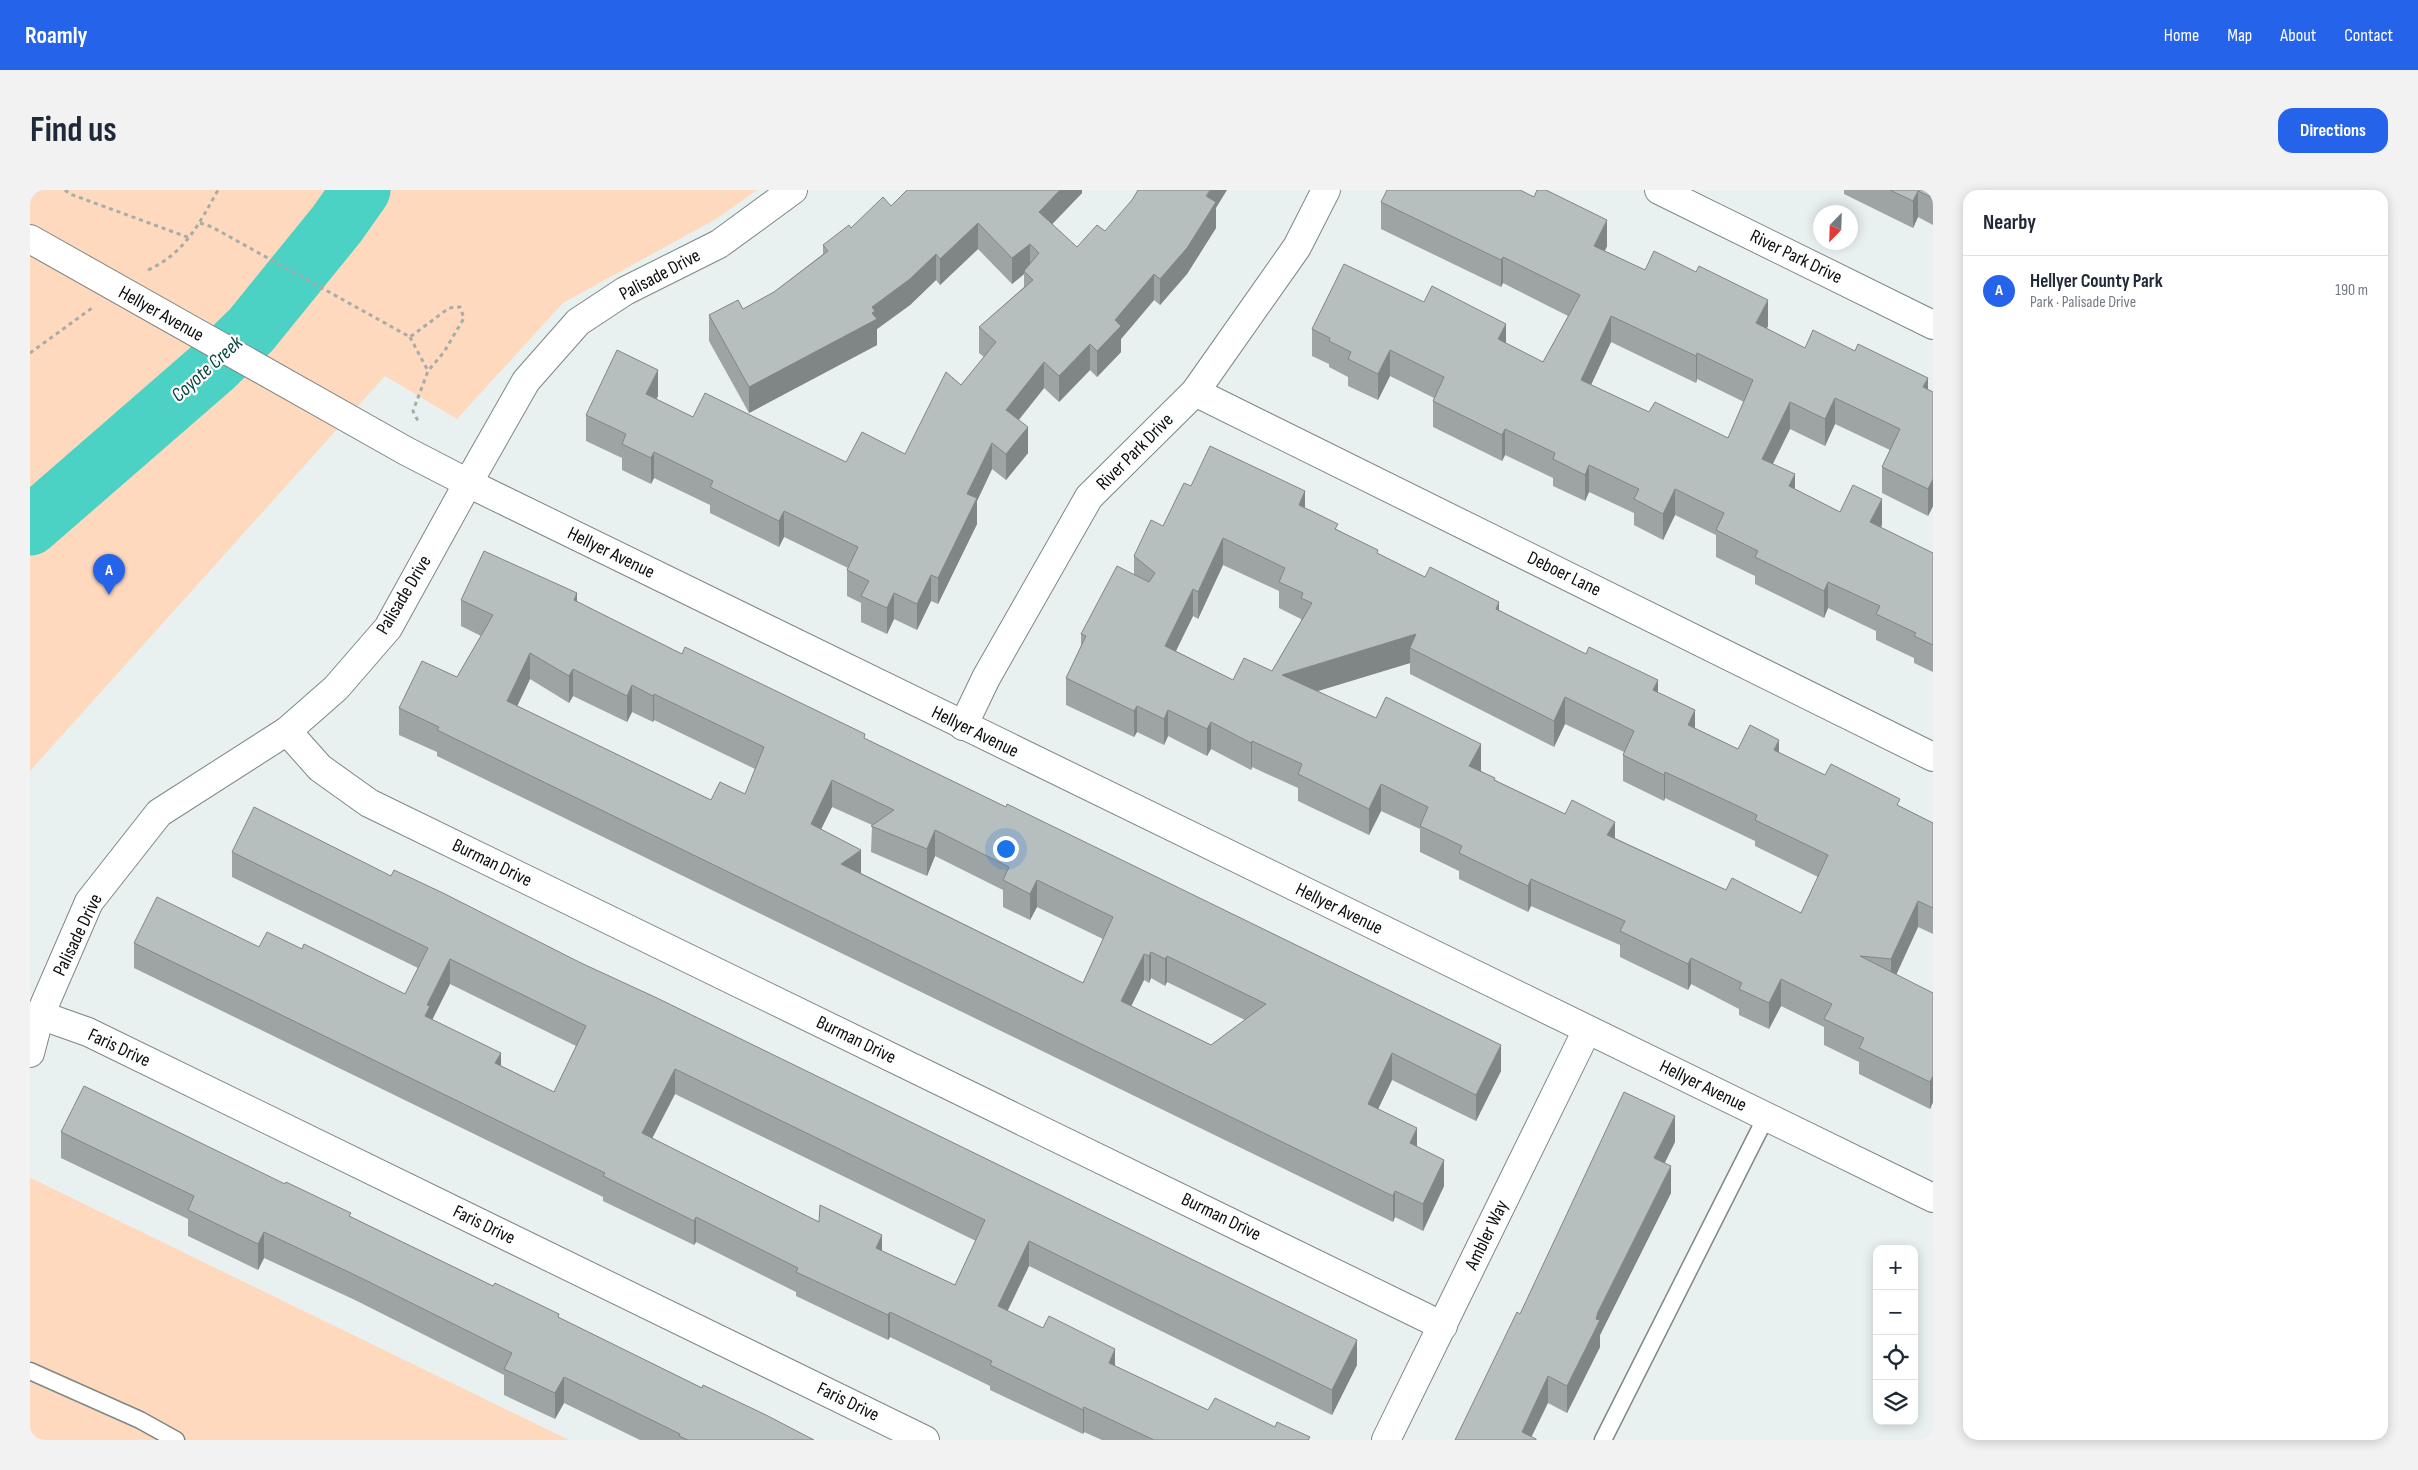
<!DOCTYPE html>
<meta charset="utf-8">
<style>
:root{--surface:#fff;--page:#f2f2f3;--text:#1f2937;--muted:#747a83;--line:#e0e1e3;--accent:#2563eb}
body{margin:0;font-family:"Sofia Sans Condensed",sans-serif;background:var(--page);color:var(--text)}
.controls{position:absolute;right:15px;bottom:15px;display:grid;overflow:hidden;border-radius:10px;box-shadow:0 2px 12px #0003}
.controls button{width:45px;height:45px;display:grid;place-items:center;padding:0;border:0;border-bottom:1px solid var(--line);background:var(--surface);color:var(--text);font:25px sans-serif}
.compass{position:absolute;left:1783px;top:15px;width:45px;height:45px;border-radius:50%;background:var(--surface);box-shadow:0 2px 12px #0003;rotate:203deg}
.you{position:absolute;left:975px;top:658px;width:18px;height:18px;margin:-12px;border:4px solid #fff;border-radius:50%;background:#1a73e8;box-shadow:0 0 0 8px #1a73e833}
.badge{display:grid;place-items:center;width:32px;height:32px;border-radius:50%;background:var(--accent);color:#fff;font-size:16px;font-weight:700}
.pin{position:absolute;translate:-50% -41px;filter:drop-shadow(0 1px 2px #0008)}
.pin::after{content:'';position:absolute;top:26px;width:18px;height:15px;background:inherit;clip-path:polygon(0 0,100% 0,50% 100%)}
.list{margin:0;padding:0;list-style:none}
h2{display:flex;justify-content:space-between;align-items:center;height:65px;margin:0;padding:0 20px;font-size:21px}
h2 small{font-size:16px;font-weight:400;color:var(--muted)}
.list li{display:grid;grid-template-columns:32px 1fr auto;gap:15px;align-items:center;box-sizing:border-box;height:70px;padding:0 20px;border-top:1px solid var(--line)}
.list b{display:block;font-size:19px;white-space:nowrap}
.list p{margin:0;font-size:16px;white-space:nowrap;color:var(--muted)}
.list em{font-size:16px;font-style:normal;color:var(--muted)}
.icon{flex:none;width:28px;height:28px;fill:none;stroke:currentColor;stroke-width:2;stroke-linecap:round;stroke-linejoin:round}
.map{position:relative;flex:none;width:1903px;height:1250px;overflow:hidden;border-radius:15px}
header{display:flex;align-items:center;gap:30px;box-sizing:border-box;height:70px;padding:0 25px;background:var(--accent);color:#fff}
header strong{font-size:24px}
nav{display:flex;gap:28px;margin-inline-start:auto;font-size:18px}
.intro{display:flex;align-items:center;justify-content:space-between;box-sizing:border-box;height:120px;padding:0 30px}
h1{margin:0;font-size:35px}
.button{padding:12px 22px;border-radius:15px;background:var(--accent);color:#fff;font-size:18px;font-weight:700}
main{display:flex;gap:30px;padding:0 30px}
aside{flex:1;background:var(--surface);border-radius:15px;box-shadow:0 2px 12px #0003}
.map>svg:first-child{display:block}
</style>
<header>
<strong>Roamly</strong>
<nav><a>Home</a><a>Map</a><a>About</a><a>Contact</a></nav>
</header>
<div class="intro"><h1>Find us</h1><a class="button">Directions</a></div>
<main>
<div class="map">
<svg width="1903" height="1250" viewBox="0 0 1903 1250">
<rect width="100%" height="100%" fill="#e9f1f0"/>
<g fill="#fed9be">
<polygon points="0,0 727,0 686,29 533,113 427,229 355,186 0,581"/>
<polygon points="0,988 11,993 539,1250 0,1250"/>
</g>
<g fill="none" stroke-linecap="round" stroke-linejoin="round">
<polyline stroke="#4cd2c5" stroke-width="59" points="0,336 183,177 221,140 307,34 331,0"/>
<g stroke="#7f8786" stroke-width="19">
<g id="service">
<polyline points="0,1181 110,1230 146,1250"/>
<polyline points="1573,1250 1736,927"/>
</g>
</g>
<g stroke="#7f8786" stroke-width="30">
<g id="minor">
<polyline points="1629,0 1903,135"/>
<polyline points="1165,202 1903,567"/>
<polyline points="933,536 956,488 1059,307 1165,202 1267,57 1296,0"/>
<polyline points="257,541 290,578 339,613 1413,1136"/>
<polyline points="10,825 58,842 895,1250"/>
<polyline points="0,863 10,825 59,712 129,623 257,541 306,498 358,438 438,293"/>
<polyline points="1356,1250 1557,840"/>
</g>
</g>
<g stroke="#7f8786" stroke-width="30">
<g id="tertiary">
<polyline points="0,49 376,261 438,293 1903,1008"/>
<polyline points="438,293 496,191 548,132 595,101 689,54 763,0"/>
</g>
</g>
<g stroke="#a5acab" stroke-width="3" stroke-dasharray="4 4" stroke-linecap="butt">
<polyline points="35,0 40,4 160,48"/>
<polyline points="170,33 182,37 380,147 419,118 430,117 434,128 414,162 398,181 383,221 388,231"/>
<path d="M118,80c37,-17 51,-46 70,-80"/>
<polyline points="380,147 398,181"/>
<polyline points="0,163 62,118"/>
</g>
<use href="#service" stroke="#fff" stroke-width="16"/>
<use href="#minor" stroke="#fff" stroke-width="28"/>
<use href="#tertiary" stroke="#fff" stroke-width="28"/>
</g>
<g fill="#9da4a3" fill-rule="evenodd">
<polygon points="1052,0 1052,3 1022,34 1047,57 1075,41 1186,18 1186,38 1157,84 1130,115 1124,110 1091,149 1091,162 1067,187 1060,180 1029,212 1014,198 989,230 998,263 976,290 962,279 947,311 947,334 908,414 901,411 887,440 864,429 857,444 831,432 831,413 817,406 817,380 818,378 754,347 749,357 680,323 680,315 624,288 621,294 592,280 592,268 556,251 556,225 628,206 626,209 663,227 816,272 875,264 954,167 949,163 949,137 994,97 994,84 982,94 948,59 910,95 906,90 880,115 847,139 847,155 719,223 679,151 679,125 713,119 744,102 793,64 793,55 821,38 861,16"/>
<polygon points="1814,0 1903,0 1903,35 1888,27 1883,38 1814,4"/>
<path d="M1351,12l226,44 -2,5 40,19 123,56 -2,3 39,19 123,42 5,2v114l-5,10 -46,-23v-26l8,-17 -55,-26 -10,22 -35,-17 -17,35 22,25 45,23 42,13 -2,2 53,26v119l-19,-9v-5l-38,-18v-9l-48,-23 -4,10 -69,-34v-8l-39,-19v-22l-41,-20 -12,25 -29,-15v-12l-45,-21 -4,9 -32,-15v-8l-48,-23 -3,6 -69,-34v-26l1,-3 -44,-22 -12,24 -30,-14v-9l-19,-10v-3l-17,-8v-27l194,15 37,18 25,-46 -65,-33 -2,4 -120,-58zM1581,152l85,41 1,-4 47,23 -16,36 -79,-26 -58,-27z"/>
<path d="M1161,296l114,22 33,22 40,24 47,23 74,33 159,83 37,35 43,21 41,4 46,22 75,31 33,17v111l-15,-7 -22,48 37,18v109l-3,7 -71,-35v-12l-35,-17v-18l-43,-21 -12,23 -30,-14v-6l-48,-25 -3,6 -68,-33v-12l-89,-39 -3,6 -69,-33v-8l-39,-19v-23l-39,-18 -12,24 -71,-34v-13l-46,-21 -1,3 -40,-21 -4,7 -39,-20 -4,9 -27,-13 -3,5 -68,-32v-27l15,-32v-12l53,-60v-18l29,-30zM1193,375l56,26v17l22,11v2l-29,50 -39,9 -57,-29 17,-35 5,3zM1380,473v11l144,73 11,-23 59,28 -1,3v26l41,20 1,-3 90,43v5l63,31 -17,36 -75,-23 -111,-52 -120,-58 -14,-9 -164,-80z"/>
<path d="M431,410l116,2 105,52 183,85 636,332 -25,50 -84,-41 -14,29 39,37 27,40 -21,45 -28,-14 -2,5 -956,-466v-4l-38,-17v-27l58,-31 24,-41 -20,-10zM500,489l39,24 4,-7 54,26 5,-10 21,10 1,-2 101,49 -10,25 -34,6 -194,-94zM802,617l40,18 -1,27 56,24 8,-20 68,34v17l27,13 7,-13 66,32 -20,44 -222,-110 -40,-44zM1121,788l14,8 2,-4 78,38 -34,25 -80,-39 13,-26 5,3z"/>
<path d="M202,662l1125,513 -25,50 -303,-149 -22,45 108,55 93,44 67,17 35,13h-208l-18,-8 -1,2 -93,-44v-4l-100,-49 -2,3 -92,-44v-4l-100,-50 -2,3 -91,-44v-4l-469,-229v-25l125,4 43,2 103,45 13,-26 -186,-91zM420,794l126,62 -22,46 -53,-26 -69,-46zM645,904l301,147 -21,44 -136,-63 -167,-84z"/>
<polygon points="31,942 321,1027 529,1128 672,1198 784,1250 610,1250 534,1213 525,1229 474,1205 474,1185 325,1110 234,1068 228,1080 158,1046 158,1029 31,968"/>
<polygon points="1645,952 1634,973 1641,1003 1570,1145 1570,1157 1537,1223 1518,1213 1425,1250"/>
</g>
<g fill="#808685">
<polygon points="1030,0 1052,0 1052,3 1009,48 1009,22"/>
<polygon points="1180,0 1197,0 1186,18 1186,38 1157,84 1130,115 1130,89"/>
<polygon points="1888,1 1888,27 1883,38 1883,11"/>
<polygon points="1577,30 1577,56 1564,82 1564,56"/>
<polygon points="948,33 948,59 910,95 910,69"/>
<polygon points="1000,54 1000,80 994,81 994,84 982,94 982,68"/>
<polygon points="906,64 906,90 880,115 847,139 847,155 719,223 719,197"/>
<polygon points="1473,67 1473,93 1471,97 1471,70"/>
<polygon points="1124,84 1124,110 1091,149 1091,162 1067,187 1067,161 1085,130"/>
<polygon points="1738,110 1738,136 1726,160 1726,133"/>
<polygon points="1581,126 1581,152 1551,216 1551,190"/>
<polygon points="1476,134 1476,160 1468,149"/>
<polygon points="1060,154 1060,180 1029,212 1029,186"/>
<polygon points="1360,160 1360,186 1348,210 1348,184"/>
<polygon points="1667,163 1667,189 1666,193 1666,166"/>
<polygon points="1014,172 1014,198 976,245 976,220"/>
<polygon points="628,180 628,206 616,230 616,204"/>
<polygon points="1898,188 1898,215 1893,197"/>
<polygon points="1805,208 1805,234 1795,256 1795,229"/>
<polygon points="1760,212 1760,239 1732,295 1732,269"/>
<polygon points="998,237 998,263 976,290 976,264"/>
<polygon points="1475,239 1475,265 1472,271 1472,245"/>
<polygon points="962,253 962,279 947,311 947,334 908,414 908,388 937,304"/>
<polygon points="624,262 624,288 621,294 621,268"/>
<polygon points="1559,275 1559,302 1555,311 1555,285"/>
<polygon points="1765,284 1765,310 1759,296"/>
<polygon points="1903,289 1903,316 1898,326 1898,299"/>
<polygon points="1645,299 1645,325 1633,350 1633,324"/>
<polygon points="1275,301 1275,327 1269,315"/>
<polygon points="1852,309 1852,335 1840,358 1840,332"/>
<polygon points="754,321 754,347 749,357 749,331"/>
<polygon points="1193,348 1193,375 1168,429 1168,402"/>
<polygon points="901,385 901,411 887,440 887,414"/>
<polygon points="1798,392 1798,418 1794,428 1794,401"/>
<polygon points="1163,399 1163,426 1135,483 1135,456"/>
<polygon points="547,403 547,429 544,410"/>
<polygon points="864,403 864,429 857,444 857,418"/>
<polygon points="1469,412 1469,439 1466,419"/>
<polygon points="1386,444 1380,458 1380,473 1252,512 1252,485"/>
<polygon points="500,463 500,489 477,538 477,511"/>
<polygon points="543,479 543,506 539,513 539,486"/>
<polygon points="1628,490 1628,517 1623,500"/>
<polygon points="602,495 602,522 597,532 597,506"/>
<polygon points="624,504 624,530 623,532 623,506"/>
<polygon points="1535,507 1535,534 1524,557 1524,531"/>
<polygon points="1107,516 1107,542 1104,547 1104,521"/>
<polygon points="1138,520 1138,546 1134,555 1134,529"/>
<polygon points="1665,520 1665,547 1658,535"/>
<polygon points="1181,532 1181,559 1177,566 1177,539"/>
<polygon points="1749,550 1749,576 1744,560"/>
<polygon points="1222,551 1222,577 1221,580 1221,553"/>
<polygon points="1451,554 1451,581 1439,602 1439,576"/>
<polygon points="1635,582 1635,608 1634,611 1634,585"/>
<polygon points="802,590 802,617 781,660 781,634"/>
<polygon points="1351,594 1351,621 1339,645 1339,619"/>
<polygon points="1585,632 1585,658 1577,645"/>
<polygon points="905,640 905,666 897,686 897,659"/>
<polygon points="831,660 831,686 811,674"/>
<polygon points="1501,689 1501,716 1498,722 1498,696"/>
<polygon points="1007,690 1007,717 1000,730 1000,704"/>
<polygon points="1888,711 1888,737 1861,796 1861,769"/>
<polygon points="1121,762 1121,788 1119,793 1119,766"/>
<polygon points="1114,764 1114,790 1091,837 1091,811"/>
<polygon points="1137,766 1137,792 1135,796 1135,769"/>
<polygon points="1661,768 1661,794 1658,800 1658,774"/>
<polygon points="420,769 420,794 400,834 395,826 397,815"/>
<polygon points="1751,789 1751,816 1739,839 1739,813"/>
<polygon points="1471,855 1471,881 1446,931 1446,905"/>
<polygon points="471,863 471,888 465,873"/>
<polygon points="1362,863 1362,890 1338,940 1338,914"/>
<polygon points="645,879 645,904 612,968 612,943"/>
<polygon points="1903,886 1903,912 1900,919 1900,892"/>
<polygon points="1645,926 1645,952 1624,995 1624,968"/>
<polygon points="1387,938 1387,964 1380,953"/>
<polygon points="1414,970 1414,996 1393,1041 1393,1014"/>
<polygon points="1641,976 1641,1003 1570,1145 1570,1157 1537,1223 1537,1196 1566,1129 1568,1122"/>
<polygon points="1365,1001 1365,1027 1363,1032 1363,1006"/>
<polygon points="666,1027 666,1052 664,1055 664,1031"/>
<polygon points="234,1042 234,1068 228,1080 228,1054"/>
<polygon points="852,1045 852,1070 846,1058"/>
<polygon points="999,1051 999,1076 968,1141 968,1116"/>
<polygon points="860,1122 860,1147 858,1150 858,1125"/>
<polygon points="1327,1150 1327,1175 1302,1225 1302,1200"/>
<polygon points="1085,1159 1085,1184 1079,1173"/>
<polygon points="1518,1186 1518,1213 1500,1250 1492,1242"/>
<polygon points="534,1187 534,1213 525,1229 525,1203"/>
<polygon points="1054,1217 1054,1242 1053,1244 1053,1220"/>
</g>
<g fill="#b7bfbe" stroke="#808685" fill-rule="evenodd">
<polygon points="877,0 1030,0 1009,22 1047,57 1067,35 1075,41 1102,10 1108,0 1180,0 1176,6 1186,12 1157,58 1130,89 1124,84 1085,130 1091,136 1067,161 1060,154 1029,186 1014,172 976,220 998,237 976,264 962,253 937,304 947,308 908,388 901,385 887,414 864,403 857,418 831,406 839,391 817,380 828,357 754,321 749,331 680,297 683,291 624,262 621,268 592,254 596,244 556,225 587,160 628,180 616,204 663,227 675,203 816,272 832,242 875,264 916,182 931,195 966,152 949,137 1003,90 994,81 1009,63 1000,54 982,68 948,33 910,69 906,64 880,89 842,117 845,121 842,123 847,129 719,197 679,125 708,110 713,119 744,102 798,61 793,55 819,35 821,38 853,7 861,16"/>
<path d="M1357,0h133l14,7 3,-7h9l61,30 -13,26 51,24 9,-19 42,21 3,-6 69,34 -12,23 49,25 8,-18 42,21 3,-7 70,34 -5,9 10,5v87l-5,10 -46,-22 18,-38 -65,-31 -10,21 -35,-17 -28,57 33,15 -6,12 51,26 13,-27 29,14 -12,23 63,31v92l-19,-9 2,-3 -40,-19 4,-8 -52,-24 -4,9 -69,-34 3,-6 -42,-21 8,-17 -49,-24 -12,25 -29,-15 5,-10 -50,-24 -4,10 -32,-16 2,-6 -50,-24 -3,6 -69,-34 11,-24 -54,-27 -12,24 -30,-15 3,-7 -22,-11 1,-3 -18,-9 32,-65 80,38 8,-16 74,38 -8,15 45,23 37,-67 -77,-38 -2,3 -120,-58zM1581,126l85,40 1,-3 56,27 -25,58 -73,-36 -6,10 -68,-32z"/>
<polygon points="1860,0 1903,0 1903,8 1888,1 1883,11"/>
<path d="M1180,256l95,45 -6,14 39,19 -3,5 43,21 -1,3 48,24 5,-10 69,35 -3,7 90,45 3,-7 69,33 -5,10 42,20 -7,15 50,24 12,-24 29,15 -5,10 51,25 6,-11 69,35 -3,6 36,18v85l-15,-7 -27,58 -31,-3 73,37v83l-3,6 -71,-34 5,-10 -40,-19 8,-15 -51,-25 -12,24 -30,-14 3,-6 -51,-25 -3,6 -68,-33 5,-10 -94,-42 -3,7 -69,-33 3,-7 -42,-20 8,-19 -47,-23 -12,25 -71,-35 4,-10 -50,-23 -1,2 -40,-21 -4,7 -39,-19 -4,9 -27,-13 -3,5 -68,-33 20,-42 -5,-2 36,-68 32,16 6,-9 -21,-17 17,-36 12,6 21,-43 7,3zM1193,348l62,30 -6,14 24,11 -2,5 11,5 -40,68 -28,-13 -11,22 -68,-34 28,-57 5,3zM1386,444l-6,14 144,73 11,-24 69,34 -11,24 41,20 1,-3 92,43 -2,5 73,35 -27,58 -69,-35 -6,12 -119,-55 8,-13 -43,-22 -7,14 -71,-34 1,-2 -26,-12 12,-22 -95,-47 -10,21 -94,-43z"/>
<path d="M454,361l93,42 -3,7 108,54 3,-7 180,87 -1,4 142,69 1,-3 494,241 -25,50 -84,-42 -24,51 49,24 -7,15 34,17 -21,44 -28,-13 -2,5 -956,-466 2,-3 -40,-19 23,-47 35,16 36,-62 -32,-15zM500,463l39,23 4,-7 54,27 5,-11 21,11 1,-2 110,53 -19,47 -25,-12 -9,18 -204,-99zM802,590l62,30 -23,16 56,23 8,-19 74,37 -6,13 27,14 7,-14 76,37 -30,66 -242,-119 20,-14 -50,-26zM1121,762l14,7 2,-3 99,48 -55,41 -90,-44 23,-47 5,2z"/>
<path d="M224,617l137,69 3,-6 49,23 138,70 76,35 700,342 -25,50 -303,-149 -31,65 45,22 6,-12 66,33 -6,14 99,47 7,-12 60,29 2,-5 33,15 -2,3h-154l-70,-33 -1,3 -93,-45 2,-4 -102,-49 -2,3 -92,-43 2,-4 -102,-51 -2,4 -91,-45 2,-3 -471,-230 23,-46 102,50 8,-15 35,17 2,-5 101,50 23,-46 -196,-96zM420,769l136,67 -32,66 -59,-29 6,-10 -76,-37 5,-10 -3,-1zM645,879l310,151 -30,65 -79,-37 6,-13 -62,-30 -1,17 -177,-89z"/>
<polygon points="54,896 255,994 256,992 321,1023 319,1026 463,1096 465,1093 529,1124 528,1127 672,1198 673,1195 736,1225 784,1250 658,1250 649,1246 650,1244 534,1187 525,1203 474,1179 482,1163 325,1085 234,1042 228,1054 158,1020 164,1006 31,942"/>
<polygon points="1594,902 1645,926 1624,968 1641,976 1568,1122 1566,1129 1570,1130 1537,1196 1518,1186 1492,1242 1506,1249 1506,1250 1425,1250 1487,1122 1490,1124"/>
</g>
<g text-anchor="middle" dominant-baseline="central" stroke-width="4.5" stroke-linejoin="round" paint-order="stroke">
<g font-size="19" fill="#0c0f0e" stroke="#fff">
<text transform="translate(1766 67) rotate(26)">River Park Drive</text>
<text transform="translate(630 85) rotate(-28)">Palisade Drive</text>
<text transform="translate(131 124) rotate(29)">Hellyer Avenue</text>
<text transform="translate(1105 262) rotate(-45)">River Park Drive</text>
<text transform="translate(581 363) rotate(26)">Hellyer Avenue</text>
<text transform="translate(1534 384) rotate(26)">Deboer Lane</text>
<text transform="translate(374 405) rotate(-59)">Palisade Drive</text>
<text transform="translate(945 542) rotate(26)">Hellyer Avenue</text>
<text transform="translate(462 673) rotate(26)">Burman Drive</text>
<text transform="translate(1309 719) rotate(26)">Hellyer Avenue</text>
<text transform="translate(48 745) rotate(-64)">Palisade Drive</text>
<text transform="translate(826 850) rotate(26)">Burman Drive</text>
<text transform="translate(89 858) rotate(25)">Faris Drive</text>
<text transform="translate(1673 896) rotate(26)">Hellyer Avenue</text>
<text transform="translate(1191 1027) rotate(26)">Burman Drive</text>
<text transform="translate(454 1035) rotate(26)">Faris Drive</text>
<text transform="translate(1457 1045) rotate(-64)">Ambler Way</text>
<text transform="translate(818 1212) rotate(26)">Faris Drive</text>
</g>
<g font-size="20" font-style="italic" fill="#094641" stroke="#fff">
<text transform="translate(177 179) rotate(-42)">Coyote Creek</text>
</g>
</g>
</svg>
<div class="controls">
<button>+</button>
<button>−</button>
<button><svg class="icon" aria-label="locate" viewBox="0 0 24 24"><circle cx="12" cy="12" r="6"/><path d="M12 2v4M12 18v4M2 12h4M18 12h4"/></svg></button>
<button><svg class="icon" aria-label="layers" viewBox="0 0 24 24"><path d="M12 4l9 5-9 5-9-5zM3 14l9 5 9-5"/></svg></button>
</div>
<svg class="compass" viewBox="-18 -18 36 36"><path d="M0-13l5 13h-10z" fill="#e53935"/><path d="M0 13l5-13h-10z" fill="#747a83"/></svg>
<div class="you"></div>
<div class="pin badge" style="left:79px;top:405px">A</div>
</div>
<aside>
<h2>Nearby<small></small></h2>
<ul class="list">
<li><span class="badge">A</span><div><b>Hellyer County Park</b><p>Park · Palisade Drive</p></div><em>190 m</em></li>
</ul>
</aside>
</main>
